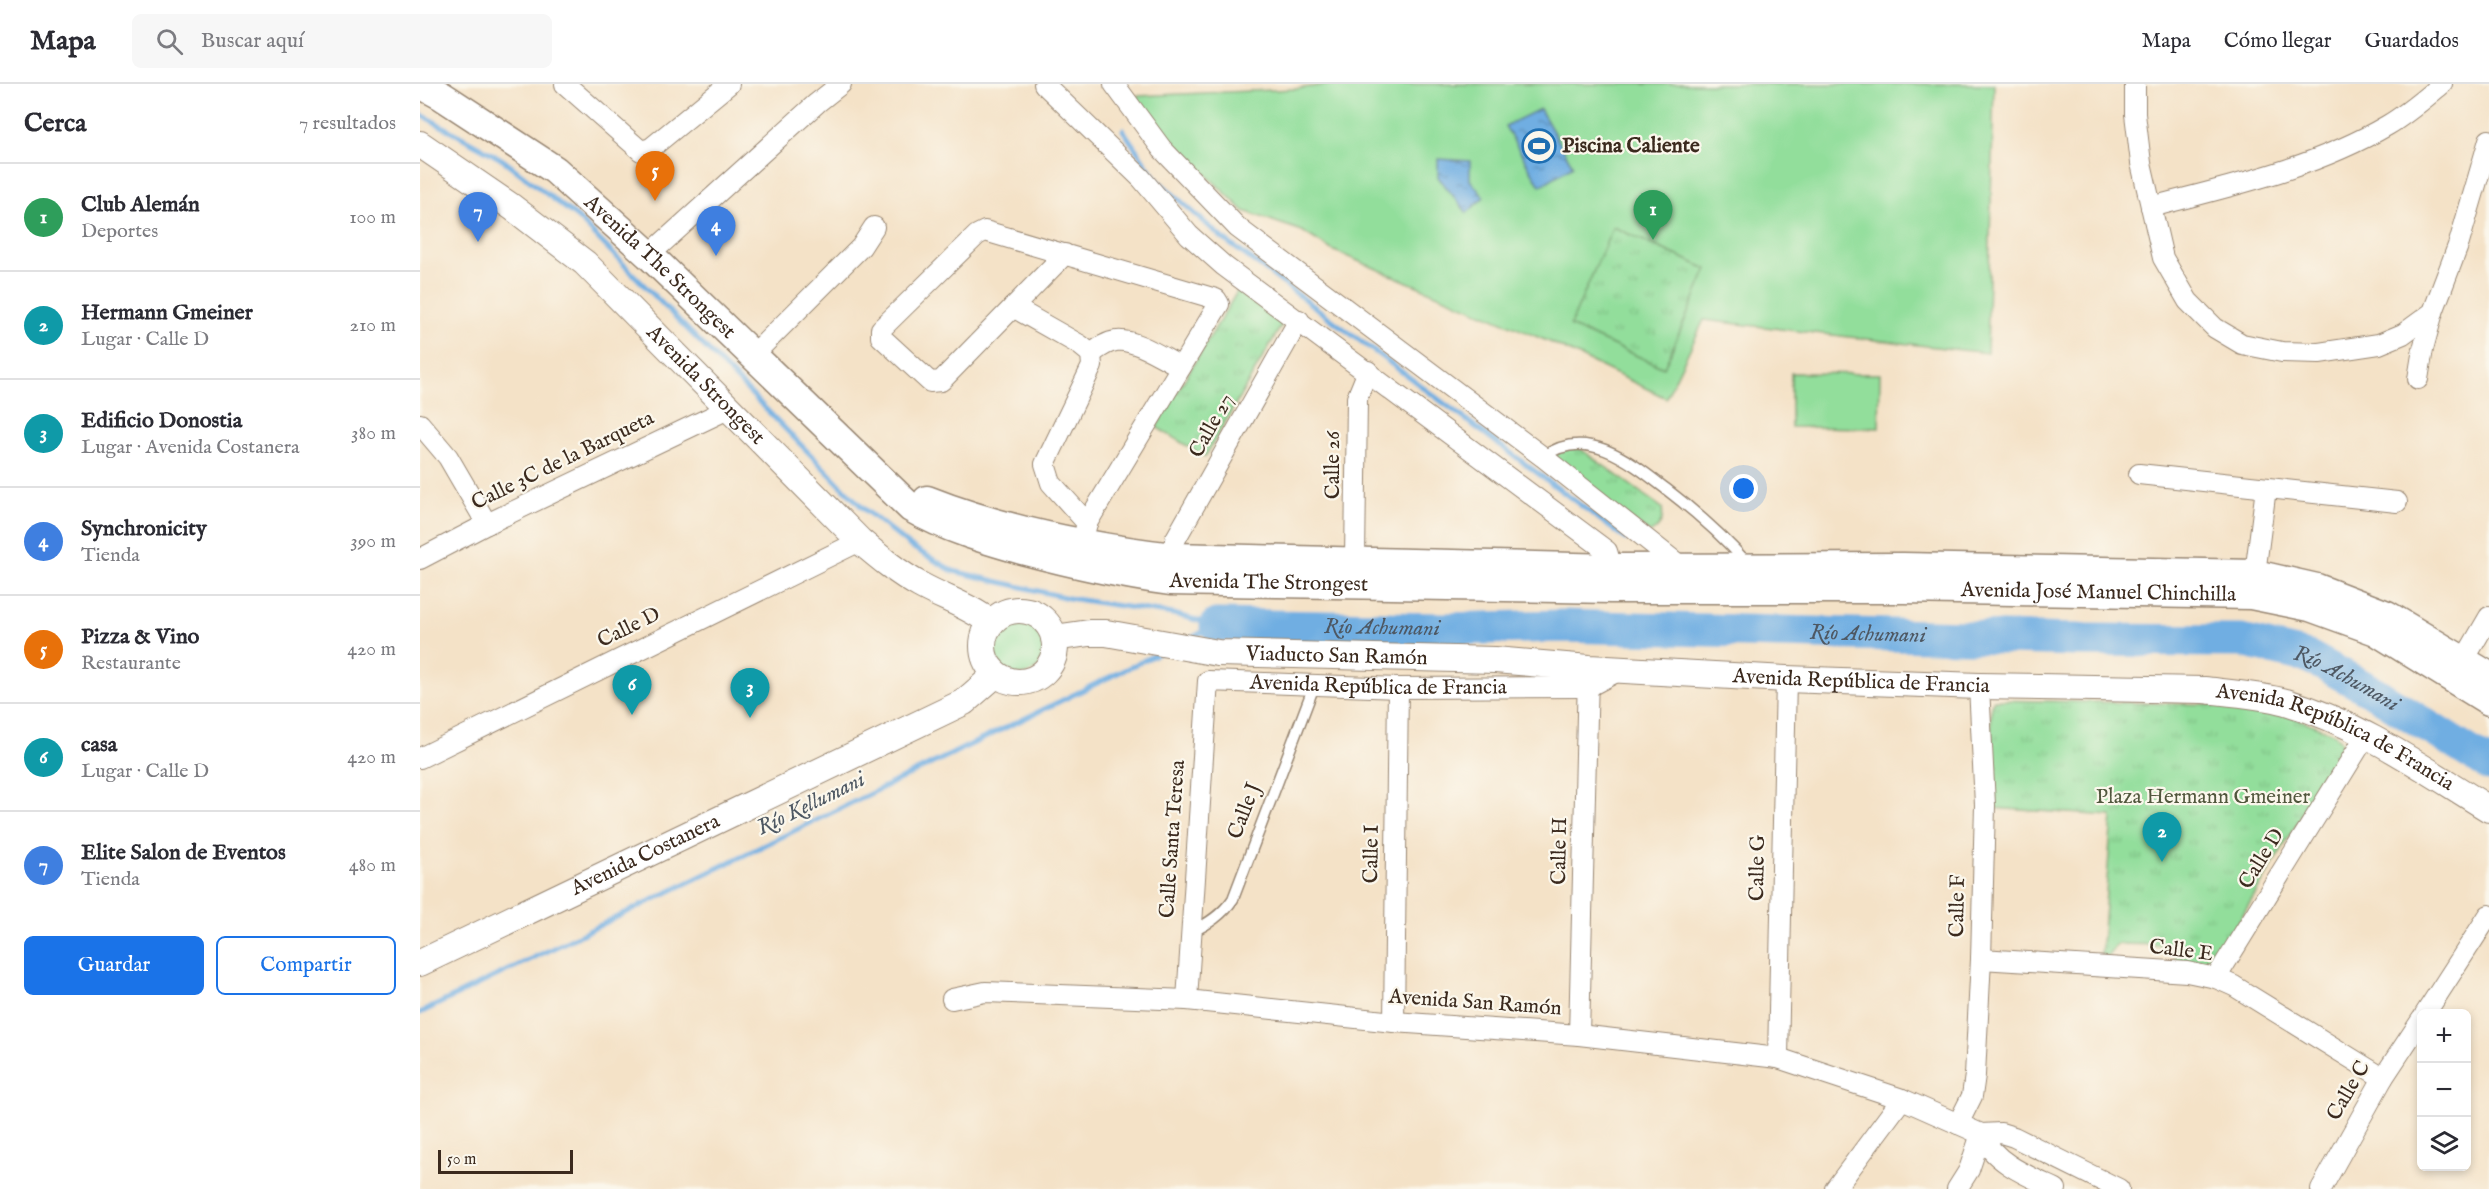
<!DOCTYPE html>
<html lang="es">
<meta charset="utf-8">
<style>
:root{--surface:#fff;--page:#f7f7f7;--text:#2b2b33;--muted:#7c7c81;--line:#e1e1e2;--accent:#1a73e8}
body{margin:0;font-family:"IM FELL English",serif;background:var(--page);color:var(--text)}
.controls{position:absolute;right:18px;bottom:18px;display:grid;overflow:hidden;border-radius:9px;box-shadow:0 3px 9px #0003}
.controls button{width:54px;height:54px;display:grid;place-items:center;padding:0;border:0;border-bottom:2px solid var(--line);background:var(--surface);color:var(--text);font:30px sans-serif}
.scale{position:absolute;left:18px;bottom:15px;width:135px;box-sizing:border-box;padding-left:6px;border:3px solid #3b2a1e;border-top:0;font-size:16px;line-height:21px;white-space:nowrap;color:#3b2a1e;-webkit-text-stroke:4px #fbf7ec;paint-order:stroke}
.you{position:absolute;left:1324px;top:405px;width:21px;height:21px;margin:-15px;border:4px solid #fff;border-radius:50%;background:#1a73e8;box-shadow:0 0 0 9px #1a73e833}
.badge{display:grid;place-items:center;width:39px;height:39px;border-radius:50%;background:var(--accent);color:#fff;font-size:20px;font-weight:700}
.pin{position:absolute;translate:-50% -50px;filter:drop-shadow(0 2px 3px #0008)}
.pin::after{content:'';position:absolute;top:32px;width:21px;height:18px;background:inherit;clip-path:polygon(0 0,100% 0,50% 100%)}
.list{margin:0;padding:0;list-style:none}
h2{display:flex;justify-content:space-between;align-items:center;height:78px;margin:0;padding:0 24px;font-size:26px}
h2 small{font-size:20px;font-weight:400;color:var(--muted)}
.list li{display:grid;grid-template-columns:39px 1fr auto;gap:18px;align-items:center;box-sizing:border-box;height:108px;padding:0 24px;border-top:2px solid var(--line)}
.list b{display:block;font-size:22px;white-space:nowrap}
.list p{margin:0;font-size:20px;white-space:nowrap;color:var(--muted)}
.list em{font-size:20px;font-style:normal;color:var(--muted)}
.actions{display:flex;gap:12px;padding:18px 24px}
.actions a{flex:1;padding:14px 0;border:2px solid var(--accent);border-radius:9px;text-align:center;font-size:21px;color:var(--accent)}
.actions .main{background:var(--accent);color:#fff}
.icon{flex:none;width:33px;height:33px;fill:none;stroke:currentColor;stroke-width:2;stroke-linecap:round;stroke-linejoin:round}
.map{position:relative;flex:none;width:2069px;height:1105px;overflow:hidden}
header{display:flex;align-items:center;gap:36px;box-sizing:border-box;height:84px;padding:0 30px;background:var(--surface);border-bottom:2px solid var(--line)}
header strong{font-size:28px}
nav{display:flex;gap:33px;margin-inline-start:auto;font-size:21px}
.search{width:420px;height:54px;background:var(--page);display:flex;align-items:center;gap:15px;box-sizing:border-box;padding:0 21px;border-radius:9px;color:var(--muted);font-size:22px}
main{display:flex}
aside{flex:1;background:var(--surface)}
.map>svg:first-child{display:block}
</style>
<header>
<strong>Mapa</strong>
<div class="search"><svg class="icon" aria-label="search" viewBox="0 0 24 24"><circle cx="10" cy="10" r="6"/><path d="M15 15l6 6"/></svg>Buscar aquí</div>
<nav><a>Mapa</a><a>Cómo llegar</a><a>Guardados</a></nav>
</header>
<main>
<aside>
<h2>Cerca<small>7 resultados</small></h2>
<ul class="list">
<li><span class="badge" style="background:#2e9e5b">1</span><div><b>Club Alemán</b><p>Deportes</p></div><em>100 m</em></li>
<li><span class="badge" style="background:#0f9aa8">2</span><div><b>Hermann Gmeiner</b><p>Lugar · Calle D</p></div><em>210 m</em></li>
<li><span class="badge" style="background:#0f9aa8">3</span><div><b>Edificio Donostia</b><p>Lugar · Avenida Costanera</p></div><em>380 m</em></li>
<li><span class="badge" style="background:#3f7fe0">4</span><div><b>Synchronicity</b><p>Tienda</p></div><em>390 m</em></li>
<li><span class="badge" style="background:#e8710a">5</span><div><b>Pizza &amp; Vino</b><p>Restaurante</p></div><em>420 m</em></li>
<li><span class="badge" style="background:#0f9aa8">6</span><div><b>casa</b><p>Lugar · Calle D</p></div><em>420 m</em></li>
<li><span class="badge" style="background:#3f7fe0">7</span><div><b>Elite Salon de Eventos</b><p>Tienda</p></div><em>480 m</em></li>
</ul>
<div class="actions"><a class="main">Guardar</a><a>Compartir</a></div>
</aside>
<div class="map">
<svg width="2069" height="1105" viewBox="0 0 2069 1105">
<defs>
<pattern id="park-tufts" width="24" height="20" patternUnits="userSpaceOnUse" patternTransform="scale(1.5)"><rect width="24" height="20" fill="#92de9b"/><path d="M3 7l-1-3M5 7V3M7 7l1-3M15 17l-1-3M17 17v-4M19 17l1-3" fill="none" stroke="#7fbf85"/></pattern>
<pattern id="water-ripples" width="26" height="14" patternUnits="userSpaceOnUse" patternTransform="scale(1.5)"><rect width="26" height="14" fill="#70aee2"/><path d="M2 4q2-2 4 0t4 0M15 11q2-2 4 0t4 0" fill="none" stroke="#5d8eb7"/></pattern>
</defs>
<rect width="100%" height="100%" fill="#fbf7ec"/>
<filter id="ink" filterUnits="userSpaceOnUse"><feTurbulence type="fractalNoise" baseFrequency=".0167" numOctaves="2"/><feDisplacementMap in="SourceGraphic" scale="12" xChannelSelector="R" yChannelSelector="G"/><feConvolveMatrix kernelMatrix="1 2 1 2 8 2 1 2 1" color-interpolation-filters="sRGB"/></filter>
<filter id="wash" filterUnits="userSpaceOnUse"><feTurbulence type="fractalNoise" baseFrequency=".008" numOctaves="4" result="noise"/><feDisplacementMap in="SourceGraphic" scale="24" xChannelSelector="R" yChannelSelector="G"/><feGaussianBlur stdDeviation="1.35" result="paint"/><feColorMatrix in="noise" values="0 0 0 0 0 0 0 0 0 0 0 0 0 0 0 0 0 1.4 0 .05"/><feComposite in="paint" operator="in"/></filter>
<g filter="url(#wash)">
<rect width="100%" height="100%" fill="#f4e2c7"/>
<g fill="#92de9b" stroke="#66845c" stroke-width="1.5">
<polygon points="912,0 1574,0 1567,269 1284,236 1246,314 1132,259 912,166 882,147 824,127 720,27 717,12 876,5"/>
<polygon points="1371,289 1460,290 1459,344 1371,343"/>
<circle cx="599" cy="564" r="27"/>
</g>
<g fill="url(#park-tufts)" stroke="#66845c" stroke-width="1.5">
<polygon points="1193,143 1287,185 1244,284 1150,242"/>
<polygon points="818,206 864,237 785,373 736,343"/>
<path d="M1158,363l84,61c2,12 -1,18 -11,25l-94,-63 -3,-22z"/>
<polygon points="1574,616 1821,621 1874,633 1915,650 1921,658 1920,667 1799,871 1791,877 1756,876 1752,861 1697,860 1687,873 1681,873 1692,732 1572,724 1571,621"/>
</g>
<g fill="url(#water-ripples)" stroke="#566c80" stroke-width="1.5">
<polygon points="1120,25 1153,82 1120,102 1085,42"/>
<polygon points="1018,75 1050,77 1050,96 1064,113 1047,129 1018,93"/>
</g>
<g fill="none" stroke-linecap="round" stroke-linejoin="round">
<g stroke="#70aee2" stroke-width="5">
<polyline points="0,30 83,76 158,134 444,425 490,462 533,487 648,514 753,530 796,541"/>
<polyline points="703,46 736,95 801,153 1206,455"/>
<polyline points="771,554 796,541"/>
<polyline points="0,929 741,568"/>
</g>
<path stroke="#70aee2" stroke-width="33" id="s1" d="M796,541l228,4 118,-3 513,14 167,1 67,16 63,34 117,74"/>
</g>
</g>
<g filter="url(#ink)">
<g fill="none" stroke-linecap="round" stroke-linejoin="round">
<g stroke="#988672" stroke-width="13">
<g id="service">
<path d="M1123,373c43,-32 88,5 123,32 30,23 57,47 82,75"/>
<path d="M771,848c17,-8 31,-17 42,-33l81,-213"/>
</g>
</g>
<g stroke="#988672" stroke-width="22">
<g id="minor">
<polyline points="145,0 221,67 231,64 309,0"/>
<polyline points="624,0 721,94 769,151 804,182 1187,467 1192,484 1191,495"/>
<polyline points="694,0 742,65 818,144 1123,373 1263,484 1263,487"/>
<polyline points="1715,0 1715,30 1721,79 1743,174 1768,217 1795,244 1822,260 1862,268 1899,269 1959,260 1983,250 2013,228 2039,159 2069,56"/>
<path d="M1731,123c80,-21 164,-39 237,-82 19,-11 37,-27 54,-41"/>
<polyline points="645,170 521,297 510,298 461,253 461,245 557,151 565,147 796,215 799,220 667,439"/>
<polyline points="229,171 397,19 421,0"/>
<polyline points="593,223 660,261 671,270 672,282 625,380 631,399 667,439 664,451"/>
<path d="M671,270c7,-5 15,-12 25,-13 18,-3 49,18 65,26"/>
<polyline points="333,271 441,163 454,143"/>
<polyline points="1998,295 2003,265 2013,228"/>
<polyline points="0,340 28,373 67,440"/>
<polyline points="1719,390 1977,418"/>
<polyline points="753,473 755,456 879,236"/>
<polyline points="0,475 67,440 308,325"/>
<polyline points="935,476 937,314 948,287"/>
<polyline points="1835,490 1846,404"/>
<polyline points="2044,576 2069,533"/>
<polyline points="0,674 440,457"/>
<polyline points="1561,875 1767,888 1796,894 1814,902 1963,994"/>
<polyline points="1796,894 1947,650"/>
<polyline points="532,915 565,908 767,916 974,938 1159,951 1358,974 1482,1015 1561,1050 1581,1049 1594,1053 1699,1105"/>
<path id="s2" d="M767,916l21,-319 190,7 190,-1 32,-17"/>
<polyline points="2005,930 2069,831"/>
<polyline points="974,938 978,604"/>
<polyline points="1159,951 1168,591"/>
<polyline points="1358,974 1366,595"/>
<polyline points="1538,1040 1552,1012 1555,991 1561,875 1565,721 1559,602"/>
<path d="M1561,1050c13,29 47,42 75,55"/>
<polyline points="1415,1105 1482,1015"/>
<polyline points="1537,1105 1549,1086 1561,1050"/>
<polyline points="1901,1105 1963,994 2002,935"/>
</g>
</g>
<g stroke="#988672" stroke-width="28">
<g id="tertiary">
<path id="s3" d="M0,60l92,63 73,56 275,278c19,16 38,32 60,44 23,13 50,21 71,38"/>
<circle cx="599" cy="562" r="36"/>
<path id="s4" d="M634,554l35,-5h17l112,20 277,7 94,8 197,11 193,7 225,4c27,3 56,5 82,12 75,22 138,67 203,107"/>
<path id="s5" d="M0,879l544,-261 31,-27"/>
</g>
</g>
<g stroke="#988672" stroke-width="31">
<g id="secondary">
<path id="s6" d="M0,0l22,12 113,74 94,85 262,253c35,20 72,31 111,42 49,13 98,24 148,31l441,8h292l348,6 59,12 66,24 113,70"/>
<path d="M507,416c78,31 163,47 246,57l439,11 291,-1 352,7 62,14 70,27 102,61"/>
</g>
</g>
<use href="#service" stroke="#fff" stroke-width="10"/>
<use href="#minor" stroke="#fff" stroke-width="20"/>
<use href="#tertiary" stroke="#fff" stroke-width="26"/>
<use href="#secondary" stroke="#fff" stroke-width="28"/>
</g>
</g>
<defs>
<g id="stadium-ring" transform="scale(1.725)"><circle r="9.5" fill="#fbf7ec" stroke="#1f6fb2" stroke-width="1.5"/><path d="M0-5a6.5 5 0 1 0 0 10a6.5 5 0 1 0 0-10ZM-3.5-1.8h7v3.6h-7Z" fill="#1f6fb2"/></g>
</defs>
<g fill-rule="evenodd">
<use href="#stadium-ring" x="1119" y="62"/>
</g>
<g text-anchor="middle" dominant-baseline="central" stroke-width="4.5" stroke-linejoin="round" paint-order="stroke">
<g font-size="21" font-weight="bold" fill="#3b2a1e" stroke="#fbf7ec" text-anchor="start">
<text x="1142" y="62">Piscina Caliente</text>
</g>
<g font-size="21" fill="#3b2a1e" stroke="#fbf7ec">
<text stroke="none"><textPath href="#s6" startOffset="303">Avenida The Strongest</textPath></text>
<text stroke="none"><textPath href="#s3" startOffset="375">Avenida Strongest</textPath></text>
<text transform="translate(792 342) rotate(-61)">Calle 27</text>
<text transform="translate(143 377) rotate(-26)">Calle 3C de la Barqueta</text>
<text transform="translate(913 381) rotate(-90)">Calle 26</text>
<text stroke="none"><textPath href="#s6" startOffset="1020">Avenida The Strongest</textPath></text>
<text stroke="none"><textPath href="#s6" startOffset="1850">Avenida José Manuel Chinchilla</textPath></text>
<text transform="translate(209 544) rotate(-26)">Calle D</text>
<text stroke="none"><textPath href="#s4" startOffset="285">Viaducto San Ramón</textPath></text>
<text stroke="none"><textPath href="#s4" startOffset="810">Avenida República de Francia</textPath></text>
<text stroke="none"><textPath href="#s2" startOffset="490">Avenida República de Francia</textPath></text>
<text stroke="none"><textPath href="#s4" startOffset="1294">Avenida República de Francia</textPath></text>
<text transform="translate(825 727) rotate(-69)">Calle J</text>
<text transform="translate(753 755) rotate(-86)">Calle Santa Teresa</text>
<text transform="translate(1140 767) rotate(-89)">Calle H</text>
<text transform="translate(952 770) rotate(-89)">Calle I</text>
<text stroke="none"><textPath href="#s5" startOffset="250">Avenida Costanera</textPath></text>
<text transform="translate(1842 775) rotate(-58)">Calle D</text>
<text transform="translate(1338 784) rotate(-89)">Calle G</text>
<text transform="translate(1538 822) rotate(-89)">Calle F</text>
<text transform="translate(1761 867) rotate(7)">Calle E</text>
<text transform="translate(1055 919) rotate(4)">Avenida San Ramón</text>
<text transform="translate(1929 1007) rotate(-60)">Calle C</text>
</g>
<g font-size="21" fill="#51573d" stroke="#fbf7ec">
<text x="1783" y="713">Plaza Hermann Gmeiner</text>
</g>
<g font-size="22" font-style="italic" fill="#4e5863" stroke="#fbf7ec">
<text stroke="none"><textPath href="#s1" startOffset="166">Río Achumani</textPath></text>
<text stroke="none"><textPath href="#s1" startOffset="652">Río Achumani</textPath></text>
<text stroke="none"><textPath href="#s1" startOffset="1138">Río Achumani</textPath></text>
<text transform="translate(391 720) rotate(-26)">Río Kellumani</text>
</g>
</g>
</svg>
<div class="controls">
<button>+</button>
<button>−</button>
<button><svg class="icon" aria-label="layers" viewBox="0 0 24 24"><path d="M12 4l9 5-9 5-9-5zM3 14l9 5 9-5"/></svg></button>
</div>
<div class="scale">50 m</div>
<div class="you"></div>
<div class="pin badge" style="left:1233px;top:156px;background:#2e9e5b">1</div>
<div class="pin badge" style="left:1742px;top:778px;background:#0f9aa8">2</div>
<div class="pin badge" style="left:330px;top:634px;background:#0f9aa8">3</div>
<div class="pin badge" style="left:296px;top:172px;background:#3f7fe0">4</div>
<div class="pin badge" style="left:235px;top:117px;background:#e8710a">5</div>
<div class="pin badge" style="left:212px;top:631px;background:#0f9aa8">6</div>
<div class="pin badge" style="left:58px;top:158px;background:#3f7fe0">7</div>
</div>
</main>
